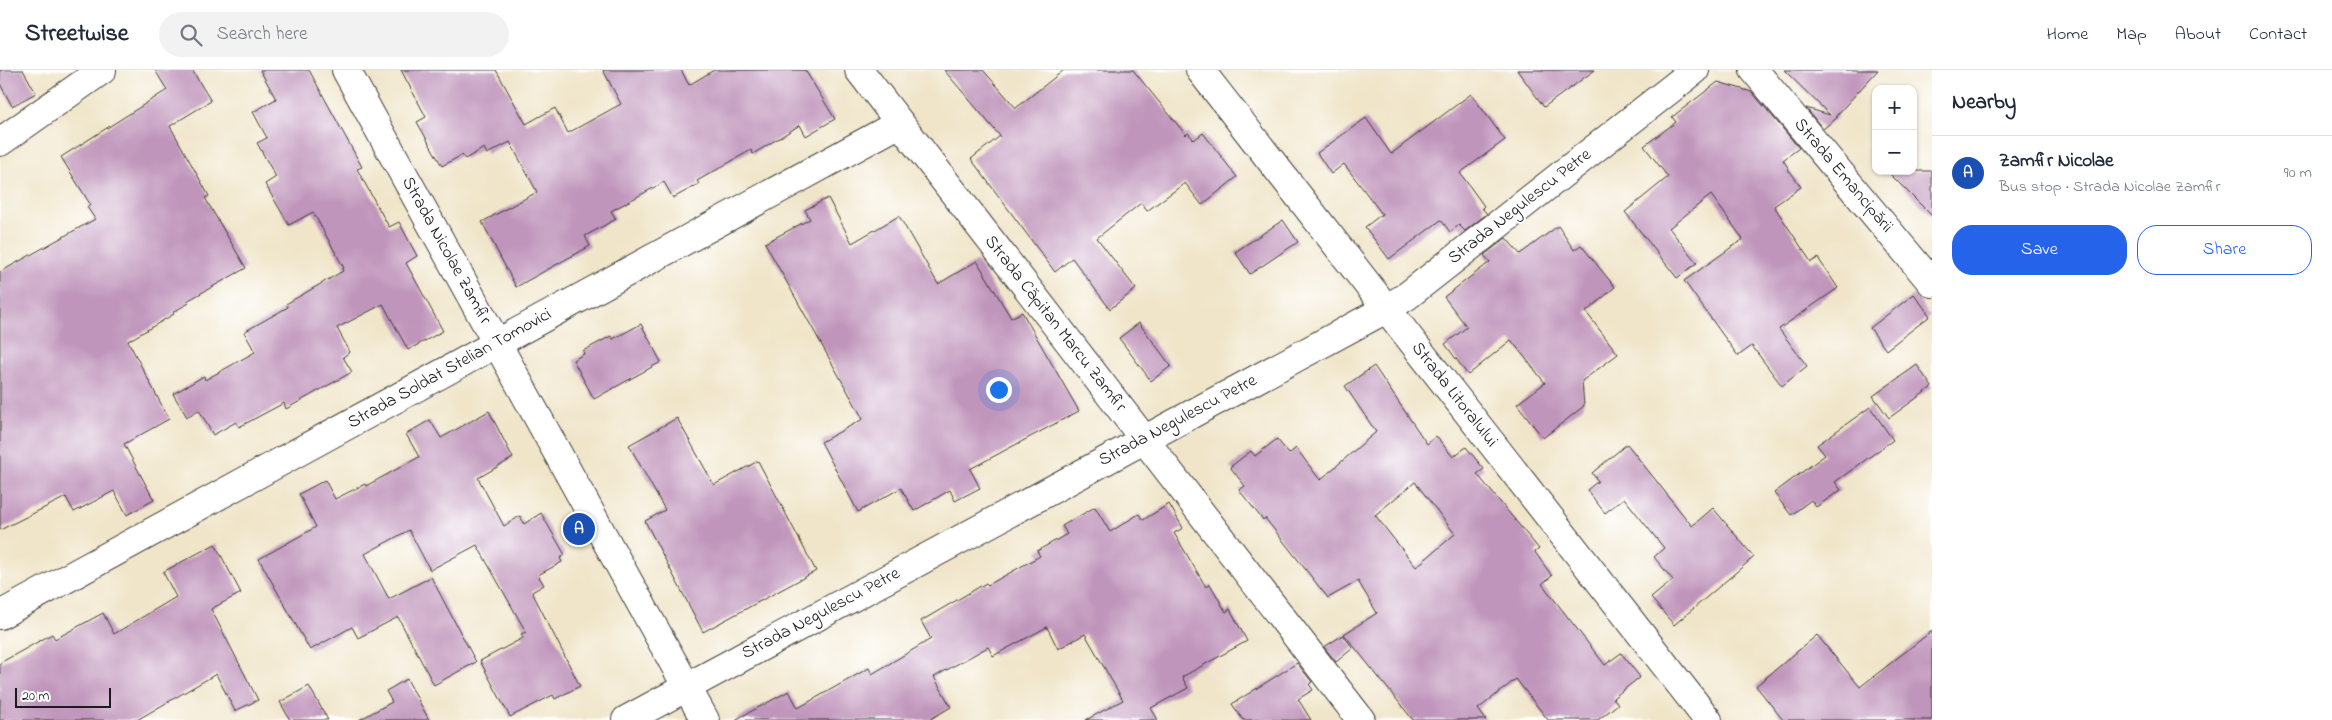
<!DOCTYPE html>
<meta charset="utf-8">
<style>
:root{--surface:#fff;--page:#f2f2f3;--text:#1f2937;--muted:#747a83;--line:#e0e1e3;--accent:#2563eb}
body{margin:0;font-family:"Indie Flower",sans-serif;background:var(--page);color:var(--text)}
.controls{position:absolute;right:15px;top:15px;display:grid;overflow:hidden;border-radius:10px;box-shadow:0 1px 4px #0004}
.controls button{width:45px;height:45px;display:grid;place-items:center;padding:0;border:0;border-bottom:1px solid var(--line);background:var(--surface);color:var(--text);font:25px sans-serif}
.scale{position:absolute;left:15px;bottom:12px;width:96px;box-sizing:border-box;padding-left:5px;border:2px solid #1c1c1c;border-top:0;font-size:14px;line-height:18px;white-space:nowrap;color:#1c1c1c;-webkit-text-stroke:4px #fff;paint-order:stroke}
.you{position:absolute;left:998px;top:319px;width:18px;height:18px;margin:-12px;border:4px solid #fff;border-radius:50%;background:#1a73e8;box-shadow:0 0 0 8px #1a73e833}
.badge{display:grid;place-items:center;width:32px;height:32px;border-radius:50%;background:var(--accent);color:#fff;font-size:16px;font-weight:700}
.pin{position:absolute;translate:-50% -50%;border:2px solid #fff;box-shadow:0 1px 5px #0006}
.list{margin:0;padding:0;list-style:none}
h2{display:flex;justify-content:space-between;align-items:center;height:65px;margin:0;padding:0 20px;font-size:21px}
h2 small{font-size:16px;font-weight:400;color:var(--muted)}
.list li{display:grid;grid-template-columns:32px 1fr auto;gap:15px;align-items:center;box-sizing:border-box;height:75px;padding:0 20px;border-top:1px solid var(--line)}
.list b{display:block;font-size:19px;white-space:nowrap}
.list p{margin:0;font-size:16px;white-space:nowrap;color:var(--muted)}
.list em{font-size:16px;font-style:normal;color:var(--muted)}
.actions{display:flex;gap:10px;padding:15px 20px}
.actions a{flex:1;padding:11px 0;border:1px solid var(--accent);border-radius:20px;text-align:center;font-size:18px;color:var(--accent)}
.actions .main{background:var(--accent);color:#fff}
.icon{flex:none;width:28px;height:28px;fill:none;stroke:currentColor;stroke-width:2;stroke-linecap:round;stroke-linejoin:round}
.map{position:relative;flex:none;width:1932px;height:650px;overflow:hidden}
header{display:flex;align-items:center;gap:30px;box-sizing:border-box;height:70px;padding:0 25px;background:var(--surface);border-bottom:1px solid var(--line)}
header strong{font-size:24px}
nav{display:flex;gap:28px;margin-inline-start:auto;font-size:18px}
.search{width:350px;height:45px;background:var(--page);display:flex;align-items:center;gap:12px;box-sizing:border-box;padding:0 18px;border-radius:28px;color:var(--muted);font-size:19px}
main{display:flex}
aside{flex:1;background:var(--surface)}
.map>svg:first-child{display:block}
</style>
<header>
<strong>Streetwise</strong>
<div class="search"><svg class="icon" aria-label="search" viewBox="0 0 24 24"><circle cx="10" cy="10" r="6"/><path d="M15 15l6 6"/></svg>Search here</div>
<nav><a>Home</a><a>Map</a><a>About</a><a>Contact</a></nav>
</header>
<main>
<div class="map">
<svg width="1932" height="650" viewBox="0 0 1932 650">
<rect width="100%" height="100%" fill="#fff"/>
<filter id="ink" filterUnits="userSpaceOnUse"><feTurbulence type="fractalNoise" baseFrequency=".02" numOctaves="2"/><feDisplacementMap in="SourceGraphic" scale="10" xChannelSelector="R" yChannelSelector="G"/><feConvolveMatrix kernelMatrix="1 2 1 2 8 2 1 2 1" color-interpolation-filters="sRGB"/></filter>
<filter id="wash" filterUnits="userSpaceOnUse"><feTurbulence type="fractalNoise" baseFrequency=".0096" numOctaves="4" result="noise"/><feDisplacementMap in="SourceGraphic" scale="20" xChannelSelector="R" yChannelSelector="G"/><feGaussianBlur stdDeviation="1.12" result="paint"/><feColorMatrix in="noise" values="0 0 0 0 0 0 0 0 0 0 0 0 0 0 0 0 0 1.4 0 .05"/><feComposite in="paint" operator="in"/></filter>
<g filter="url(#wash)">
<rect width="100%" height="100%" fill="#f0e5c9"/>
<g id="blocks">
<g fill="#c095bb" fill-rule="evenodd">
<polygon points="0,0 23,0 36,23 12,36 0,14"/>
<polygon points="155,0 192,0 211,31 170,56 209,126 205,128 246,198 187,231 189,233 173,242 174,244 128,271 169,349 124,374 154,430 127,445 114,421 74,442 66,427 0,460 0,202 95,149 87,137 90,134 61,87 167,20"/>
<polygon points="260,0 309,0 362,97 357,99 389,157 399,152 417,186 406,193 443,261 408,280 383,234 337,258 350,282 343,287 352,302 286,339 284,333 239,357 236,352 213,365 199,340 187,347 173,324 204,306 205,310 255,282 244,262 288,237 286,234 343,201 342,199 344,198 313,142 289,155 265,114 276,107 257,73 267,68 253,42 276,29"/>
<polygon points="401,0 496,0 526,54 555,38 568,63 621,34 603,0 681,0 689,15 714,0 805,0 835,49 806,66 800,55 753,84 751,80 697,111 699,114 673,128 664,112 611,141 616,149 585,166 590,176 516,217 482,152 537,122 510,72 487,84 484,78 465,89 462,85 442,96 417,52 426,47"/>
<polygon points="944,0 983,0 1016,38 1064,0 1133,0 1186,65 1188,63 1194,70 1203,63 1237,107 1202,135 1185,113 1147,141 1141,133 1097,168 1136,219 1110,239 1072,188 1055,202 971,89 1000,66"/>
<polygon points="1517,0 1595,0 1544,37"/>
<polygon points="1784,0 1878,0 1836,46 1838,47 1823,59 1806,38 1830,45"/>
<polygon points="1718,12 1752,22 1799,78 1783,90 1789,99 1787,101 1790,101 1801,117 1774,136 1811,192 1818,188 1838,218 1779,259 1807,296 1782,316 1752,276 1738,286 1684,211 1743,169 1711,125 1669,158 1697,193 1677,208 1625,142 1668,107 1644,76 1676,52 1672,47"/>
<polygon points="1471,24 1505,70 1460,103 1484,136 1482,138 1487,144 1465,161 1459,155 1450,162 1441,150 1389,189 1365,157 1382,144 1344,94 1331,104 1317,83 1366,48 1391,84"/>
<polygon points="1887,101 1932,101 1932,146"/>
<polygon points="828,128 852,173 899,146 938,214 977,191 1011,248 1022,242 1079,341 970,399 980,418 955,431 950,420 914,441 901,418 858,442 821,372 863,349 765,173 810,149 805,140"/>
<polygon points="1283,150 1298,172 1250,204 1235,182"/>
<polygon points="1558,156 1574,180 1581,175 1615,217 1586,242 1618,284 1582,311 1584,336 1543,368 1517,334 1545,313 1511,270 1468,305 1445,274 1467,257 1444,227 1490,192 1484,185 1506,168 1520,184"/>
<polygon points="1914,224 1930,246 1886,280 1870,258"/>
<polygon points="1139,253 1171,296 1151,311 1119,268"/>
<polygon points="641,254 661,292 594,329 573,290 584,284 583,281 611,266 613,269"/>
<polygon points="1917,295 1932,317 1889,348 1873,326"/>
<path d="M1374,296l53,78 9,-8 17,21 13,-10 18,22 -7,5 62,75 -4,3 17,24 -10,8 63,81 16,-12 19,24 -27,21 5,6 -20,16h-50l-32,-41 -38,30 8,11h-73l-69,-86 33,-21 -19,-32 -30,17 -63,-80 -2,2 -24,-30 6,-4 -15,-19 21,-16 4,5 22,-17 12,15 7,-6 24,32 56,-48 -31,-46zM1415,412l40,52 -39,33 -41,-52z"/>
<polygon points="1870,337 1893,370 1835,412 1841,420 1816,437 1811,430 1791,445 1774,423 1825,385 1817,375"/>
<polygon points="489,341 513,388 478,408 504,456 520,446 524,454 541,443 565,485 560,488 562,492 538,505 544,515 532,522 580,616 555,629 553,625 510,647 480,591 523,568 521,564 526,562 477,475 430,500 409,460 365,484 389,529 431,507 476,592 434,615 398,547 358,568 352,557 310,580 259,489 316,457 299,424 325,410 335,429 365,414 366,416 419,387 406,364 430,350 441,368"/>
<polygon points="677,348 714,415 758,391 816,501 703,562 645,451 665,440 629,375"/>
<polygon points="1627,374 1692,456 1713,438 1754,487 1674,555 1651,528 1673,510 1654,487 1664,478 1624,428 1605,443 1587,420 1598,411 1592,403"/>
<polygon points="1169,434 1183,458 1174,463 1206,517 1210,514 1226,542 1230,539 1247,571 1182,607 1188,618 1151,638 1158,650 1086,650 1123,630 1085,564 1058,579 1047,557 993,586 988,577 934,607 951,637 929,650 735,650 789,621 798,638 869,598 872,604 931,569 921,551 986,513 988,515 1040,486 1037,481 1067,464 1062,456 1095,437 1110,462 1139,444 1143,450"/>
<polygon points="215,474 241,523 211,539 258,630 235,641 216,604 137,650 0,650 0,593 52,564 55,569 103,543 114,564 176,527 163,502"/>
<polygon points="1932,561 1932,650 1783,650 1756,616 1817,565 1860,617"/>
<polygon points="1343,565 1353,578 1336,592 1324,577"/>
<polygon points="1297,593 1312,612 1309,614 1313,620 1298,629 1311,650 1243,650 1232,634"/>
<polygon points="407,609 429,650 359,650 392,632 386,621"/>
<polygon points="309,616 328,650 290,650 280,632"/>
</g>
</g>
</g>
<g filter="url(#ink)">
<use href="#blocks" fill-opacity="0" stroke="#3c3a36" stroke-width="1"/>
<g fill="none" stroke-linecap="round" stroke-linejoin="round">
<g stroke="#3c3a36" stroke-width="30">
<g id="minor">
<polyline points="346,0 705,650"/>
<polyline points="859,0 1361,650"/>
<polyline points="1200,0 1708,650"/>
<polyline points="1754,0 1932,213"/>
<polyline points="0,72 102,0"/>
<polyline points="0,545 900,53"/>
<polyline points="626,650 1386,239 1407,226 1695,0"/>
</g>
</g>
<use href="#minor" stroke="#fff" stroke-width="28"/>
</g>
</g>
<g text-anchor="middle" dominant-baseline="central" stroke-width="4" stroke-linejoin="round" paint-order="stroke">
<g font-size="18" fill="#1c1c1c" stroke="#fff">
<text transform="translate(1843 106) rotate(50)">Strada Emancipării</text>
<text transform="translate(1520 137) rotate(-38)">Strada Negulescu Petre</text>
<text transform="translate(446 181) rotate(61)">Strada Nicolae Zamfir</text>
<text transform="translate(1055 254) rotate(52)">Strada Căpitan Marcu Zamfir</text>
<text transform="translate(450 299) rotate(-29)">Strada Soldat Stelian Tomovici</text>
<text transform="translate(1454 325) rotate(52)">Strada Litoralului</text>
<text transform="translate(1178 351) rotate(-28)">Strada Negulescu Petre</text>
<text transform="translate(821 544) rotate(-28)">Strada Negulescu Petre</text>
</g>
</g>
</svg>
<div class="controls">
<button>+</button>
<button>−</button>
</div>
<div class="scale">20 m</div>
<div class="you"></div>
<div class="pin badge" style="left:579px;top:459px;background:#1a4fb4">A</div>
</div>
<aside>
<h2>Nearby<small></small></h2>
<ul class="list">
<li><span class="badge" style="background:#1a4fb4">A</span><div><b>Zamfir Nicolae</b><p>Bus stop · Strada Nicolae Zamfir</p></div><em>90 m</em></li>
</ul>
<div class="actions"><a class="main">Save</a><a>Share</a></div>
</aside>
</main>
